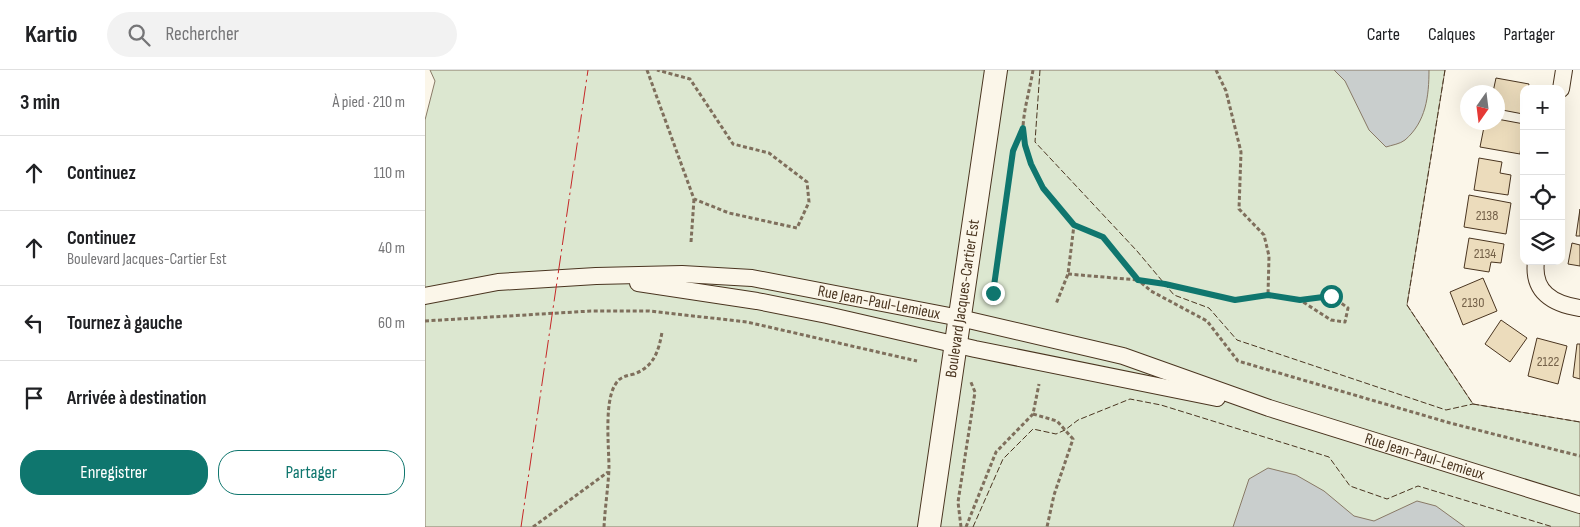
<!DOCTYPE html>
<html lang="fr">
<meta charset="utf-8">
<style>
:root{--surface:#fff;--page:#f2f2f2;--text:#202124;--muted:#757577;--line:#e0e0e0;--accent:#0f766e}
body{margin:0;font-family:"Sofia Sans Condensed",sans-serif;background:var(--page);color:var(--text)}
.controls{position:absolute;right:15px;top:15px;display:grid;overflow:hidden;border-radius:10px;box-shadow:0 5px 20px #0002}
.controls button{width:45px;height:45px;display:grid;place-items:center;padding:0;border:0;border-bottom:1px solid var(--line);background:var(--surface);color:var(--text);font:25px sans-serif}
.compass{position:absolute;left:1035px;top:15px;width:45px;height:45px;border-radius:50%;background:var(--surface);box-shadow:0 5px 20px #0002;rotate:194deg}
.stop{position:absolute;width:15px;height:15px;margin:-11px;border:4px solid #0f766e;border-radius:50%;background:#fff}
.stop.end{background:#0f766e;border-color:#fff;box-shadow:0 1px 5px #0008}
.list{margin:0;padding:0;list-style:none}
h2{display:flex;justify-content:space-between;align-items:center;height:65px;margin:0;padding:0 20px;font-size:21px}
h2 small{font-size:16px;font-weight:400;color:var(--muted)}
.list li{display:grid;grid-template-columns:32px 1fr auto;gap:15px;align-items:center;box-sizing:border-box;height:75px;padding:0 20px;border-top:1px solid var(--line)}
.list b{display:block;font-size:19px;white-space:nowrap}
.list p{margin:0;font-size:16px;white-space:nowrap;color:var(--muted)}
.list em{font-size:16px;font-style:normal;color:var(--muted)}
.actions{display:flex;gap:10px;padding:15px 20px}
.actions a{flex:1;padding:11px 0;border:1px solid var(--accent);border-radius:20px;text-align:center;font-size:18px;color:var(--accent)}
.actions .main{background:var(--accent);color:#fff}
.icon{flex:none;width:28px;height:28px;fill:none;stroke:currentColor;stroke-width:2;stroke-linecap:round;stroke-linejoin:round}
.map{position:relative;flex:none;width:1155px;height:457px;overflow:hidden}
header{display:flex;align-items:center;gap:30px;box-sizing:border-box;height:70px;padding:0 25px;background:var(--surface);border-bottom:1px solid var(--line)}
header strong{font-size:24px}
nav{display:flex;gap:28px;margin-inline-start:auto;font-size:18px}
.search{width:350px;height:45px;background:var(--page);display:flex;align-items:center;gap:12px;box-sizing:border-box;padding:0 18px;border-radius:28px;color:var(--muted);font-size:19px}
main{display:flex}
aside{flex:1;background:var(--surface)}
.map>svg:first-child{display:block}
</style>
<header>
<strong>Kartio</strong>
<div class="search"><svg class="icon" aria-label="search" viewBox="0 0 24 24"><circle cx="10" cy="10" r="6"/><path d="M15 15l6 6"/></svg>Rechercher</div>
<nav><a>Carte</a><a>Calques</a><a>Partager</a></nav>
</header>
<main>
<aside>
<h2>3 min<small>À pied · 210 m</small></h2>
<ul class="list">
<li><svg class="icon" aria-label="ahead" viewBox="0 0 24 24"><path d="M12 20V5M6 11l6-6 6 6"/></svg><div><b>Continuez</b></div><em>110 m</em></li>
<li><svg class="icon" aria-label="ahead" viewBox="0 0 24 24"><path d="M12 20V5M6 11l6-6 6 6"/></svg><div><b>Continuez</b><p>Boulevard Jacques-Cartier Est</p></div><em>40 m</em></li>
<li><svg class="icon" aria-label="left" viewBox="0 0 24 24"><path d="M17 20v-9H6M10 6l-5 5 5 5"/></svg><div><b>Tournez à gauche</b></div><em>60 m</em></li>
<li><svg class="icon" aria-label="arrive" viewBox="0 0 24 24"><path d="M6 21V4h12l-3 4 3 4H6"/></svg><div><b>Arrivée à destination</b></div></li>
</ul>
<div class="actions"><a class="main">Enregistrer</a><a>Partager</a></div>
</aside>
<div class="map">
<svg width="1155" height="457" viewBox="0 0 1155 457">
<rect width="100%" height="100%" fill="#fbf6e9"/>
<polygon fill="#dce7d0" stroke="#887966" points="5,0 1020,0 982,235 1048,334 1155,352 1155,457 0,457 0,50 10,11"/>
<g fill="#c9cecd" stroke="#887966">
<path d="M909,0h95c0,26 -3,52 -24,70 -5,4 -13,5 -19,7l-17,-17 -24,-49z"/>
<polygon points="843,398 871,405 899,421 929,446 949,451 992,431 1011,436 1040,457 808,457 824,409"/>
</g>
<g fill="#ecdcbc" stroke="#4a3520">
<polygon points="1071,8 1104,14 1103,19 1099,19 1098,44 1072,39 1072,22 1068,22"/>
<polygon points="1072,49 1099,54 1095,84 1055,77 1060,52 1072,52"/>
<polygon points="1054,88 1077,92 1075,103 1086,105 1083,125 1049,120"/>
<polygon points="1044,125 1086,133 1081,164 1039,157"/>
<polygon points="1155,139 1155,166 1151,166"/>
<polygon points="1044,168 1079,174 1076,193 1066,192 1064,202 1039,198"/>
<polygon points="1147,173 1155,175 1155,196 1143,194"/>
<polygon points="1058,208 1072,241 1038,255 1025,222"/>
<polygon points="1076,250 1102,268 1085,292 1060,274"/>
<polygon points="1112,268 1142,276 1133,314 1103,306"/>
<polygon points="1152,274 1155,274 1155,309 1148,307"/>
</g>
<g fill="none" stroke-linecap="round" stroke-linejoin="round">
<g stroke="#4a3520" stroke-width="18">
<g id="minor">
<polyline points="1136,19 1139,0"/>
<path d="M1111,191c-4,31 17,43 44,47"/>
<polyline points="213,213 332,231 402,245 550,279 792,328"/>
<path id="s1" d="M0,226l73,-14 98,-6 86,-2 70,4 208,40 163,38 146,52 311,97"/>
</g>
</g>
<g stroke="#4a3520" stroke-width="24">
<g id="secondary">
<path id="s2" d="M504,457l67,-457"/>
</g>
</g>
<g stroke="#7f6f5c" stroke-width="3" stroke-dasharray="4 2.5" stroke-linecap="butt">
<polyline points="222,0 269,129 304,143 372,158 384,132 382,112 344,83 308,74 265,9 232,0"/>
<path d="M608,0c-3,19 -9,38 -10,57 -1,39 28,70 51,98l-6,49 -12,30"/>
<polyline points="791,0 801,21 816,82 814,139 839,165 844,186 843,225"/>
<polyline points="649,155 678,167 713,210 726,221 782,251 813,291 1025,353 1155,386"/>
<polyline points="266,172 269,129"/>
<polyline points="643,204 713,210 739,214 810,230 843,225 875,230 906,226 923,238 920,252 906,250 875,230"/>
<polyline points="568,223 587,81 598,60"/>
<polyline points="0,251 166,241 224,241 322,252 492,291"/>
<polyline points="608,344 632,351 648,369 629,425 622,457"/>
<polyline points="108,457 183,402"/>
<path d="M179,457c1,-19 4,-39 5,-58 0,-22 -5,-66 6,-84 4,-8 11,-9 19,-11 20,-7 25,-24 28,-42"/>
<polyline points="536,457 533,432 550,322 545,310"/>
<polyline points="541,457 571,382 608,344 614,314"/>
</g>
<use href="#minor" stroke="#fbf6e9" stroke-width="16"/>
<use href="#secondary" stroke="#fbf6e9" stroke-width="22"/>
<g stroke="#4a3520" stroke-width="1" stroke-dasharray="6 2.5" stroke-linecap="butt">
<polyline points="615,0 610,72 712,181 749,225 784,238 812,270 1021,340 1048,334"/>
<polyline points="1020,0 982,235 1048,334 1155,352"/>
<polyline points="548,457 578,389 608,359 631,364 640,360 653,350 705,329 736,335 904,387 925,416 962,429 993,416 1128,457"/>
</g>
<polyline stroke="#c62828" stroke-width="1" stroke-dasharray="18 4 2.5 4" stroke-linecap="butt" points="96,457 163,0"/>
</g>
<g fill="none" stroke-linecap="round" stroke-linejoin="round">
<polyline stroke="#0f766e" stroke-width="6" points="568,223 588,81 598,58 600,75 606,94 618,118 649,155 678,167 713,210 740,214 810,230 843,225 875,230 906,226"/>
</g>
<g text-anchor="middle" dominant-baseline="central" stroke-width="4" stroke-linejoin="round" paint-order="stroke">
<g font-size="14" fill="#725f47">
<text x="1062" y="145">2138</text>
<text x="1060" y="183">2134</text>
<text x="1048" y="232">2130</text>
<text x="1123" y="291">2122</text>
</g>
<g font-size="16" fill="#4a3520" stroke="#fbf6e9">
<text stroke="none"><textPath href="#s2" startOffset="231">Boulevard Jacques-Cartier Est</textPath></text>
<text stroke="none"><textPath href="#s1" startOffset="458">Rue Jean-Paul-Lemieux</textPath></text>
<text stroke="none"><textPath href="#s1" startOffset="1026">Rue Jean-Paul-Lemieux</textPath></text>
</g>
</g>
</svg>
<div class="controls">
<button>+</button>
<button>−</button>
<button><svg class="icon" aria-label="locate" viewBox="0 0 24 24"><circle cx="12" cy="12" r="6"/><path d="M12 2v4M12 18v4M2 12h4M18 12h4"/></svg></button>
<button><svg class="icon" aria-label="layers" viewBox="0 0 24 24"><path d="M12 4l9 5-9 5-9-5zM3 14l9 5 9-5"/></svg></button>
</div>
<svg class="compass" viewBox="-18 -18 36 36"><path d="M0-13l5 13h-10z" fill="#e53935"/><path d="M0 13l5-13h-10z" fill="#757577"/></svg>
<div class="stop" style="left:906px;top:226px"></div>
<div class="stop end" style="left:568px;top:223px"></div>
</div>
</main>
